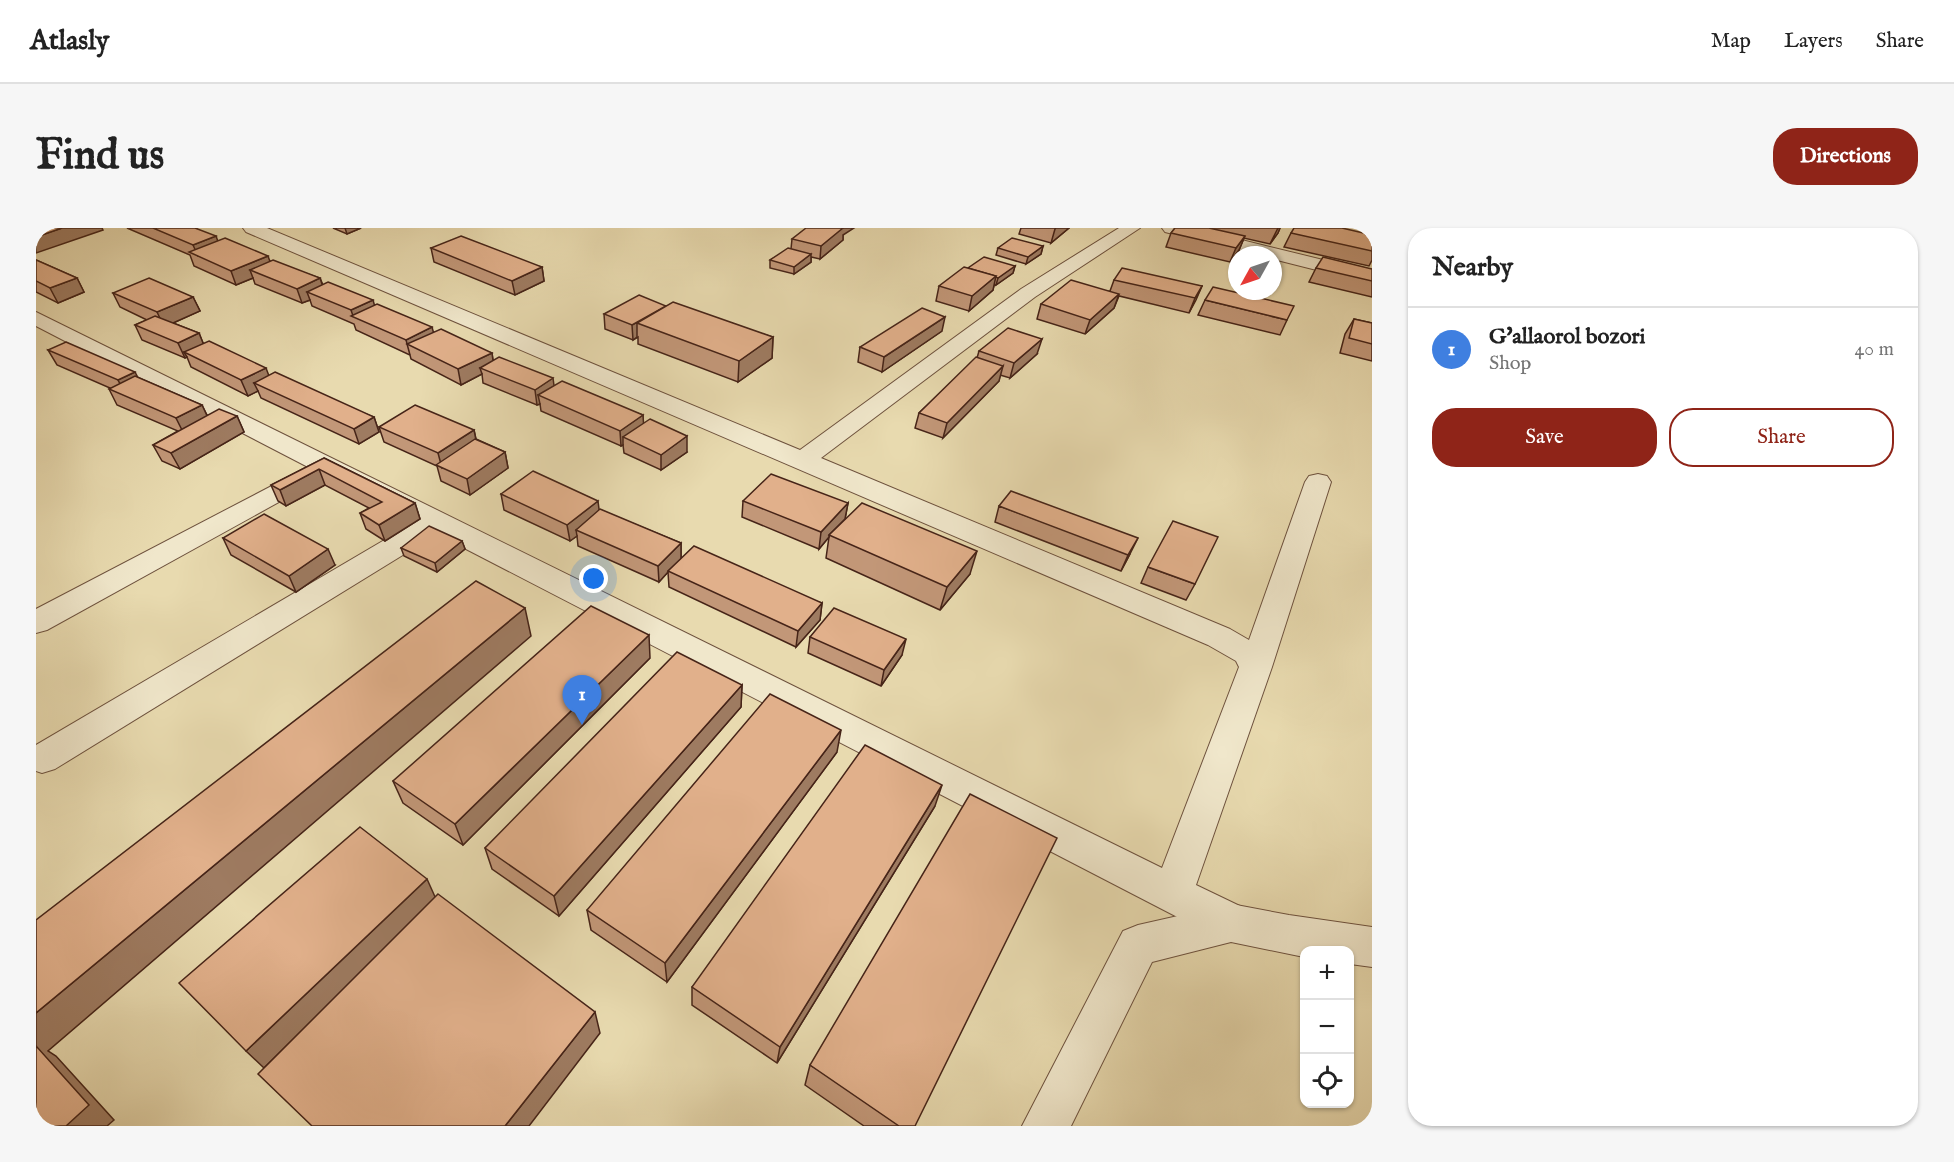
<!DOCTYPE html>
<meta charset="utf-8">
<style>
:root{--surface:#fff;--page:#f6f6f6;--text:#222;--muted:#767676;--line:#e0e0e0;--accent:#8f2418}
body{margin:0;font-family:"IM FELL English",serif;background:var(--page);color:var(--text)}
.controls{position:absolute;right:18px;bottom:18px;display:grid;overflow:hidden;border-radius:12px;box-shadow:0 2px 4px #0004}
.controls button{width:54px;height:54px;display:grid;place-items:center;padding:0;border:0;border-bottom:2px solid var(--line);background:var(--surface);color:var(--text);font:30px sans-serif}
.compass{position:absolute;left:1192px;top:18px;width:54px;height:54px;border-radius:50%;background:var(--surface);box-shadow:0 2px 4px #0004;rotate:230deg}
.you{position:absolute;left:558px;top:351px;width:21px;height:21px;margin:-15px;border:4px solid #fff;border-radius:50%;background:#1a73e8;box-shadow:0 0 0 9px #1a73e833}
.badge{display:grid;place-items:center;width:39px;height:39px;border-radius:50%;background:var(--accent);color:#fff;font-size:20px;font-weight:700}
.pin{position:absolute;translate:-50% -50px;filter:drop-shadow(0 2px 3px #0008)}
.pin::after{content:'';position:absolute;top:32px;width:21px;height:18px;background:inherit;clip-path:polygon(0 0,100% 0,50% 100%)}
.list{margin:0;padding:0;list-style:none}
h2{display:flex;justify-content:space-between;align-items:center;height:78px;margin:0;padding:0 24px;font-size:26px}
h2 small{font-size:20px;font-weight:400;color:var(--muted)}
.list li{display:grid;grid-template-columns:39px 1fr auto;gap:18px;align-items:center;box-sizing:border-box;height:84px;padding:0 24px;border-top:2px solid var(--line)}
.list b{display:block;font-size:22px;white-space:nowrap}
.list p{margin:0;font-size:20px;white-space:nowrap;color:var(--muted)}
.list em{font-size:20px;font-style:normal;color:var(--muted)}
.actions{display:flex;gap:12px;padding:18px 24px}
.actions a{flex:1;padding:14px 0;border:2px solid var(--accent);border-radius:24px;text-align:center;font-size:21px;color:var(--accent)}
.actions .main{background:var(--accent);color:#fff}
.icon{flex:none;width:33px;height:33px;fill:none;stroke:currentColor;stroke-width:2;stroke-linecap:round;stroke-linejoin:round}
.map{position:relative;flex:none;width:1336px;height:898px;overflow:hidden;border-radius:24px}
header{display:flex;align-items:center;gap:36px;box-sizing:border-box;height:84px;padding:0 30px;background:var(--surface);border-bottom:2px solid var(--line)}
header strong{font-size:28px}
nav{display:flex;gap:33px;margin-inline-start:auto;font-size:21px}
.intro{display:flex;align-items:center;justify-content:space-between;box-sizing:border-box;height:144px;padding:0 36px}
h1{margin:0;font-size:42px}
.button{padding:15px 27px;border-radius:24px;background:var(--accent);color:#fff;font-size:21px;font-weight:700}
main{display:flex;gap:36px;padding:0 36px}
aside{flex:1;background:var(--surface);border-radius:24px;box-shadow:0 2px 4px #0004}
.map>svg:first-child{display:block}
</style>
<header>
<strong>Atlasly</strong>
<nav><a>Map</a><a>Layers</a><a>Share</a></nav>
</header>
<div class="intro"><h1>Find us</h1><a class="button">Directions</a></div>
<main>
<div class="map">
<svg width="1336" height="898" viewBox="0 0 1336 898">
<rect width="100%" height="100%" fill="#e8daaf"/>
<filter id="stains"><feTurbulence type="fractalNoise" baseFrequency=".00333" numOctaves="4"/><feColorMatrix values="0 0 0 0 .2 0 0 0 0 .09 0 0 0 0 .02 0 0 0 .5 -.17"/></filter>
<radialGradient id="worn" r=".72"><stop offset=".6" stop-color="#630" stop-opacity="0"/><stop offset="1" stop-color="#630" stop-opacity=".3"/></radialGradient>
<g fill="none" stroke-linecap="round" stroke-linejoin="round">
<g stroke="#6e523e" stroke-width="2">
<g id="minor">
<polygon points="207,0 231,0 764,222 985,61 1083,0 1104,0 999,69 785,230 1194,401 1213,412 1269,254 1273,248 1282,246 1291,248 1295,254 1236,439 1160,657 1210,681 1216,695 1210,709 1195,714 1180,709 401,306 19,541 6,545 0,543 0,517 379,294 290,248 11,402 0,405 0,381 272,239 0,98 0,84 1126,640 1203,439 1200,433 1172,417 210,4"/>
<polygon points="1126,0 1157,0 1336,44 1336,56 1237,31 1237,27 1221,27 1129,4"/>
</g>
</g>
<g stroke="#6e523e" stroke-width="2">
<polygon id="tertiary" points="1195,676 1253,687 1336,699 1336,739 1314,736 1314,722 1268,722 1268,729 1195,714 1116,734 1035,898 986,898 1087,703 1102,697"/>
</g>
<use href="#minor" fill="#f0e7cb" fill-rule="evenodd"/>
<use href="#tertiary" fill="#f0e7cb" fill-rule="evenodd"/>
</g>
<g fill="#c29778" stroke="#462418" stroke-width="1.5">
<polygon points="91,0 159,0 182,13 234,33 284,50 287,57 338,77 398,104 456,125 457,132 518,158 607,187 607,196 651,224 625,242 588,225 587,217 585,218 505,183 504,176 501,177 447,155 446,146 425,157 375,131 374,127 320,102 318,96 276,78 274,72 266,75 219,56 217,50 200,57 158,38 154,27"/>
<polygon points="297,0 325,0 311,6"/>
<polygon points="985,0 1033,0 1015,15 983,6"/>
<polygon points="1139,0 1244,0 1242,5 1234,16 1208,10 1203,22 1194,34 1130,19 1135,5"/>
<polygon points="1255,5 1336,7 1336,32 1333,38 1248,19"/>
<polygon points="807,7 807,12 784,31 775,29 775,34 758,46 734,40 734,32 755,21 756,11"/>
<polygon points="1007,18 1005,26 990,36 960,27 962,20"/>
<polygon points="395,20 506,39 508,53 479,67 398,34"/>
<polygon points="0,32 41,50 48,64 22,75 0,64"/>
<polygon points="979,38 977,45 960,57 958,57 957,62 933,83 900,73 903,58"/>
<polygon points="1280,40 1336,41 1336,69 1273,54"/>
<polygon points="1078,52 1166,58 1153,85 1083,68 1078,80 1049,106 1001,91 1005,76 1074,63"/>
<polygon points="77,65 157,69 164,83 137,95 163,105 167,115 233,148 338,189 343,204 323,216 225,170 222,163 212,168 155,139 151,129 149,130 106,112 99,97 111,92 84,79"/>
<polygon points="1169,72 1251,92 1244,107 1162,87"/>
<polygon points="630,78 737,109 736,130 702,154 602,116 602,109 597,112 569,101 568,86"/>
<polygon points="1318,91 1336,95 1336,133 1304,125 1309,106"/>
<polygon points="906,103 846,144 822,134 824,119"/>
<polygon points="12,122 103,150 166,177 171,187 201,188 208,204 144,241 126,233 117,217 142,203 81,177 73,161 74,160 21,137"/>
<polygon points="943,123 1001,126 974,150 964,147 963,153 907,210 879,200 883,185 941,130"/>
<polygon points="343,199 438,202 440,211 469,224 472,240 434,267 405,253 401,238 348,214"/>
<polygon points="288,230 379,275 384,291 349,313 330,301 324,285 333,280 289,257 250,278 242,273 235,257"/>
<polygon points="465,266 564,282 645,315 645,331 786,375 784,392 760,419 633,359 632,344 623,354 542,318 541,308 534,313 468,282"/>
<polygon points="707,273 812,275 809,291 934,346 904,382 790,330 793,309 783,321 706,289"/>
<polygon points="963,278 1094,326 1085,343 959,294"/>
<polygon points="187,310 299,337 260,364 195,327"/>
<polygon points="426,313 429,321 401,344 368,328 365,320"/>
<polygon points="1112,339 1159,356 1150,372 1105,355"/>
<polygon points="774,409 866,427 845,458 772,425"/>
<polygon points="614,430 427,617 367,575 357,553"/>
<polygon points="706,457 705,479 523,688 456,641 449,620"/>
<polygon points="801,524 631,754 555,702 551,682"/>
<polygon points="899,578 741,835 656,777 656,759"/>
<polygon points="774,837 879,898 828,898 769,857"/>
</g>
<g fill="#9e7b61" stroke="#462418" stroke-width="1.5">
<polygon points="26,0 66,0 67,2 0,25 0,9"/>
<polygon points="309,0 325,0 311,6"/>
<polygon points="806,0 818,0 807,7 807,12 784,31 785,18"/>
<polygon points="1020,0 1033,0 1015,15 1019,1"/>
<polygon points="1242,0 1244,0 1242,5 1234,16"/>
<polygon points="180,8 185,22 162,28 157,17"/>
<polygon points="1209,8 1203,22 1194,34 1200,20"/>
<polygon points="1007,18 1005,26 990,36 992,29"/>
<polygon points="775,26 775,34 758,46 758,39"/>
<polygon points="232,28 237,42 214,42 217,50 200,57 195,43"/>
<polygon points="979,38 977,45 960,57 962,50"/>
<polygon points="506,39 508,53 479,67 476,53"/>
<polygon points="960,48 957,62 933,83 936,68"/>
<polygon points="41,50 48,64 22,75 14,60"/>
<polygon points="284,50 289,65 271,64 274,72 266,75 261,61"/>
<polygon points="1166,58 1160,72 1153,85 1159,70"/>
<polygon points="1083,66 1078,80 1049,106 1054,92"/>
<polygon points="157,69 164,83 128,99 121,84"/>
<polygon points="337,72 341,86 317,88 315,82"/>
<polygon points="631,78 601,95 601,109 597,112 596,97"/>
<polygon points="909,89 906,103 846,144 848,129"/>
<polygon points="396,99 400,114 371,116 374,127 370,112"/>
<polygon points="163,105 169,120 148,124 151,129 149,130 142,115"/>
<polygon points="737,109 736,130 702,154 703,133"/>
<polygon points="1006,111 1001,126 974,150 978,135"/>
<polygon points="456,125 458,140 444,140 446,146 425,157 422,141"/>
<polygon points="967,138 963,153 907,210 911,195"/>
<polygon points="230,140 236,156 218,155 222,163 212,168 205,152"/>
<polygon points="99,144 107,159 90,167 82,152"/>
<polygon points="517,150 519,165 502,167 504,176 501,177 499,162"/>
<polygon points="166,177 173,192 148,206 140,190"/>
<polygon points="607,187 608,203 587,209 587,217 585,218 584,203"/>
<polygon points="201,188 208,204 144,241 135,225"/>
<polygon points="338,189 343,204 323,216 318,201"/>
<polygon points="438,202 441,217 406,240 402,225"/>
<polygon points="651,208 651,224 625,242 625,227"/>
<polygon points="469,224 472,240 434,267 431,251"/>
<polygon points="283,241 289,257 250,278 244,262"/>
<polygon points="562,273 564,289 540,302 541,308 534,313 531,297"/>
<polygon points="379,275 384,291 349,313 343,297"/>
<polygon points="812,275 809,291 793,307 793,309 783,321 785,304"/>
<polygon points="1102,310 1094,326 1085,343 1092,327"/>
<polygon points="426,313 429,321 401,344 399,335"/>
<polygon points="645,315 645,331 632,343 632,344 623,354 622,338"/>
<polygon points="292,321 299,337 260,364 253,348"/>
<polygon points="941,323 934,346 904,382 911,359"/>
<polygon points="786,375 784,392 760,419 762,403"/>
<polygon points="489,380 495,408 12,823 20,828 78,892 71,898 30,898 0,833 0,785"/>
<polygon points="613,407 614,430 427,617 419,596"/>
<polygon points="870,411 866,427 845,458 848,442"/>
<polygon points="706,457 705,479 523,688 518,668"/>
<polygon points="805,502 801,524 631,754 629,735"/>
<polygon points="906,557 899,578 741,835 744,819"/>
<polygon points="391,651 400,671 228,840 210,823"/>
<polygon points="559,784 564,805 493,898 469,898"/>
</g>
<g fill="#e1b08b" stroke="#462418" stroke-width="1.5">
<polygon points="0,0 26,0 0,9"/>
<polygon points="117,0 159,0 180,8 157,17"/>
<polygon points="770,0 807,0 785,18 756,11"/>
<polygon points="1139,0 1173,0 1209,8 1200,20 1135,5"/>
<polygon points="1258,0 1306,0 1336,7 1336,23 1255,5"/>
<polygon points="425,8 506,39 476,53 395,20"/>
<polygon points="189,10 232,28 195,43 153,24"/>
<polygon points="976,10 1007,18 992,29 962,20"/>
<polygon points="752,20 775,26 758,39 734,32"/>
<polygon points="948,29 979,38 962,50 959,49 960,48 932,40"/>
<polygon points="1287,29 1336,41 1336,53 1280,40"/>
<polygon points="0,32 41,50 14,60 0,53"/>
<polygon points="237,32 284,50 261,61 214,42"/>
<polygon points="928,39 960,48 936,68 903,58"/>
<polygon points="1086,40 1166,58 1159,70 1078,52"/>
<polygon points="113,50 157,69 121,84 77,65"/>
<polygon points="1035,52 1083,66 1054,92 1005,76"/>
<polygon points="292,54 337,72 315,82 271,64"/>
<polygon points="1177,59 1258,78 1251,92 1169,72"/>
<polygon points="603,67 630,78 596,97 568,86"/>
<polygon points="637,74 737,109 703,133 601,95"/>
<polygon points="341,76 396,99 370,112 315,88"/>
<polygon points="886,80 909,89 848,129 824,119"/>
<polygon points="119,88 163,105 142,115 99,97"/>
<polygon points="1318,91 1336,95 1336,116 1313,110"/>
<polygon points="972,100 1006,111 978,135 943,123"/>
<polygon points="405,101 456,125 422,141 371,116"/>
<polygon points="173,113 230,140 205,152 148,124"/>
<polygon points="30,114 99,144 82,152 12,122"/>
<polygon points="463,129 517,150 499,162 444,140"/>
<polygon points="940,129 967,138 911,195 883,185"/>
<polygon points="239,144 338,189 318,201 218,155"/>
<polygon points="99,148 166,177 140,190 73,161"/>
<polygon points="526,153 607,187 584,203 502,167"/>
<polygon points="379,177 438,202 402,225 343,199"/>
<polygon points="183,181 201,188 135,225 117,217"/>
<polygon points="614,191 651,208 625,227 587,209"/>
<polygon points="439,211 469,224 431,251 400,237"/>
<polygon points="288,230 379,275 343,297 324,285 346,274 283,241 244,262 235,257"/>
<polygon points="497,243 562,273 531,297 465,266"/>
<polygon points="735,246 812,275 785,304 707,273"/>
<polygon points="975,263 1102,310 1092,327 963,278"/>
<polygon points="826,275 941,323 911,359 793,307"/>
<polygon points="564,281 645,315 622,338 540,302"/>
<polygon points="228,286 292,321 253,348 187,310"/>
<polygon points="1137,293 1182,309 1159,356 1112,339"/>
<polygon points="393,298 426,313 399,335 365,320"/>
<polygon points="658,318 786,375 762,403 632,343"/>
<polygon points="440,353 489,380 0,785 0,692"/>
<polygon points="555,378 613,407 419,596 357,553"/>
<polygon points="798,380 870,411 848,442 774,409"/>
<polygon points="641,424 706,457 518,668 449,620"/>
<polygon points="734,466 805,502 629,735 551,682"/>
<polygon points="829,517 906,557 744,819 656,759"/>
<polygon points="934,566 1021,610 879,898 863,898 774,837"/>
<polygon points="324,599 391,651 210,823 143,755"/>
<polygon points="402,666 559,784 469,898 276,898 222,846"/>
<polygon points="0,818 53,877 30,898 0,898"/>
</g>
<rect width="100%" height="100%" filter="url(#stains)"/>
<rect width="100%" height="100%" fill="url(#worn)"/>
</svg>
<div class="controls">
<button>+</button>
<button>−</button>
<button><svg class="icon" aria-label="locate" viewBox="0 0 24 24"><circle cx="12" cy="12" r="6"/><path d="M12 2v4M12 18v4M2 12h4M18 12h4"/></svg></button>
</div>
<svg class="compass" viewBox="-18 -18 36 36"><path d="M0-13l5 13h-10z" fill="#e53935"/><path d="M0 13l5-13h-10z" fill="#767676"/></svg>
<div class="you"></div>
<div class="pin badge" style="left:546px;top:497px;background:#3f7fe0">1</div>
</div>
<aside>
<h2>Nearby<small></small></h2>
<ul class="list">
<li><span class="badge" style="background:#3f7fe0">1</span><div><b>G'allaorol bozori</b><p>Shop</p></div><em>40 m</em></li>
</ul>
<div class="actions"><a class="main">Save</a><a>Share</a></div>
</aside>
</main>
